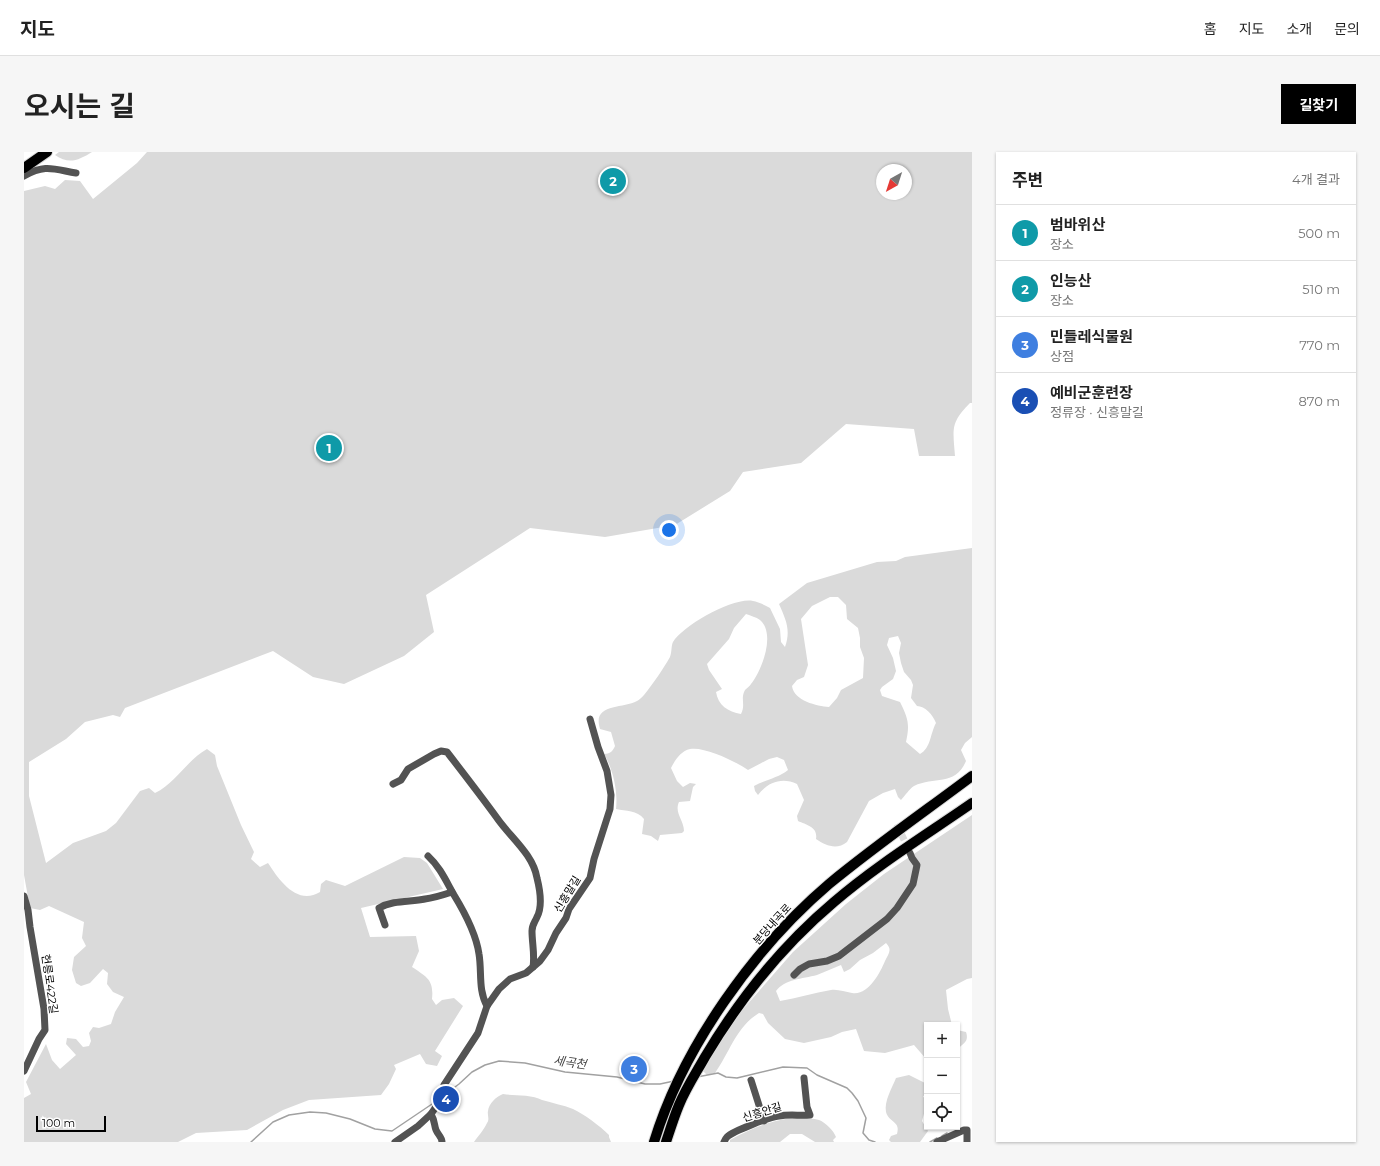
<!DOCTYPE html>
<html lang="ko">
<meta charset="utf-8">
<style>
:root{--surface:#fff;--page:#f6f6f6;--text:#222;--muted:#767676;--line:#e0e0e0;--accent:#000}
body{margin:0;font-family:Montserrat,"Noto Sans KR",sans-serif;background:var(--page);color:var(--text)}
.controls{position:absolute;right:12px;bottom:12px;display:grid;overflow:hidden;border-radius:0px;box-shadow:0 1px 3px #0004}
.controls button{width:36px;height:36px;display:grid;place-items:center;padding:0;border:0;border-bottom:1px solid var(--line);background:var(--surface);color:var(--text);font:20px sans-serif}
.compass{position:absolute;left:852px;top:12px;width:36px;height:36px;border-radius:50%;background:var(--surface);box-shadow:0 1px 3px #0004;rotate:219deg}
.scale{position:absolute;left:12px;bottom:10px;width:70px;box-sizing:border-box;padding-left:4px;border:2px solid #000;border-top:0;font-size:11px;line-height:14px;white-space:nowrap;color:#000;-webkit-text-stroke:3px #fff;paint-order:stroke}
.you{position:absolute;left:645px;top:378px;width:14px;height:14px;margin:-10px;border:3px solid #fff;border-radius:50%;background:#1a73e8;box-shadow:0 0 0 6px #1a73e833}
.badge{display:grid;place-items:center;width:26px;height:26px;border-radius:50%;background:var(--accent);color:#fff;font-size:13px;font-weight:700}
.pin{position:absolute;translate:-50% -50%;border:2px solid #fff;box-shadow:0 1px 4px #0006}
.list{margin:0;padding:0;list-style:none}
h2{display:flex;justify-content:space-between;align-items:center;height:52px;margin:0;padding:0 16px;font-size:17px}
h2 small{font-size:13px;font-weight:400;color:var(--muted)}
.list li{display:grid;grid-template-columns:26px 1fr auto;gap:12px;align-items:center;box-sizing:border-box;height:56px;padding:0 16px;border-top:1px solid var(--line)}
.list b{display:block;font-size:15px;white-space:nowrap}
.list p{margin:0;font-size:13px;white-space:nowrap;color:var(--muted)}
.list em{font-size:13px;font-style:normal;color:var(--muted)}
.icon{flex:none;width:22px;height:22px;fill:none;stroke:currentColor;stroke-width:2;stroke-linecap:round;stroke-linejoin:round}
.map{position:relative;flex:none;width:948px;height:990px;overflow:hidden;border-radius:0px}
header{display:flex;align-items:center;gap:24px;box-sizing:border-box;height:56px;padding:0 20px;background:var(--surface);border-bottom:1px solid var(--line)}
header strong{font-size:19px}
nav{display:flex;gap:22px;margin-inline-start:auto;font-size:14px}
.intro{display:flex;align-items:center;justify-content:space-between;box-sizing:border-box;height:96px;padding:0 24px}
h1{margin:0;font-size:28px}
.button{padding:10px 18px;border-radius:0px;background:var(--accent);color:#fff;font-size:14px;font-weight:700}
main{display:flex;gap:24px;padding:0 24px}
aside{flex:1;background:var(--surface);border-radius:0px;box-shadow:0 1px 3px #0004}
.map>svg:first-child{display:block}
</style>
<header>
<strong>지도</strong>
<nav><a>홈</a><a>지도</a><a>소개</a><a>문의</a></nav>
</header>
<div class="intro"><h1>오시는 길</h1><a class="button">길찾기</a></div>
<main>
<div class="map">
<svg width="948" height="990" viewBox="0 0 948 990">
<rect width="100%" height="100%" fill="#fff"/>
<g fill="#dadada" fill-rule="evenodd">
<path d="M35,0h33c-13,8 -23,13 -37,3z"/>
<path d="M123,0h825v251h-2c-20,20 -17,26 -15,53h-36l-5,-27 -68,-5 -45,39 -58,9 -13,19 -55,34 -70,12 -75,-9 -104,67 8,37 -30,24 -60,28 -31,-7 -40,-26 -148,57 -5,9 -7,-2 -28,7 -19,17 -37,23v34l17,67 27,-20 33,-12 10,-8 24,-32 9,-3 6,5c21,-10 32,-33 52,-44l8,6 2,11 24,59 13,27 -3,7 9,8 8,-4c11,17 29,43 52,29l1,-8 5,-4 19,6 59,-29 16,1 7,5 16,26 -82,19 9,29 46,-1 3,15 -7,16c15,10 22,13 20,32l4,6 6,-5 12,-2 9,8 -28,45 7,5 -5,10 -11,-2 -6,-10 -26,11 2,4 -7,15 -8,11 -72,5 -26,10 -36,20 -51,3 -18,9h-154v-44l7,-4 -5,-12 20,-38 6,16 8,9 16,-14 -10,-11 1,-6 9,1 7,8 6,-1 2,-5 -2,-8 4,-6 6,1 12,-4 4,-12 9,-15 -11,-5 -6,-8 1,-11 -5,-4 -13,14 -9,3 -5,-3 -4,-13 2,-13 12,-11 -4,-8 2,-16 -35,-16 -9,4 -10,-2 -6,-33v-684l21,-5 10,3 10,-9 15,1 13,18 44,-36zM858,18h24v24h-24z"/>
<path d="M948,396v189l-7,6 -4,7 5,11c-11,26 -32,15 -52,25 -5,3 -9,10 -13,14l-3,-3 -3,-8 -12,4 -14,8 -22,41c-10,8 -21,4 -31,-3 2,-12 -9,-14 -18,-18l-1,-5 7,-16 -7,-16c-15,-7 -29,-2 -39,11l-3,-4 -1,-5c11,-6 24,-8 34,-16l-4,-10 -7,-3 -8,2 -21,11c-11,-8 -44,-24 -58,-21 -9,2 -15,11 -19,19l6,13 6,6 7,-4 6,1 -3,3 -3,14 -11,1c-5,11 5,18 5,29l-2,2 -22,2 -2,6 -7,-5 -9,-2 2,-15c-7,-9 -18,-8 -28,-10 2,-18 -3,-40 -12,-55 6,0 9,-3 11,-8l-4,-14 -11,-3c-8,-26 22,-20 37,-28 2,-1 5,-4 7,-6 9,-11 19,-26 26,-38 2,-5 1,-11 3,-15 11,-17 60,-45 80,-41 5,1 12,4 17,7l10,21 1,13 4,5c6,-17 1,-27 -6,-43l28,-21 70,-21 19,-1 9,-4zM806,445h8l8,8 1,14 11,9 2,10v9l4,11 -1,20 -22,12 -4,8 -8,9c-12,-1 -35,-6 -37,-21l5,-6 7,-3 4,-12 -7,-46 11,-13zM722,462c5,2 10,3 14,6 16,14 2,50 -9,64 -1,2 -4,4 -6,6 -5,9 1,14 -4,24 -13,-2 -23,-9 -25,-22l6,-3 -13,-19 -2,-6 22,-25 5,-11zM874,484l3,7 -2,10 2,10 3,9 7,8 2,5 -2,13 6,8c8,0 16,9 19,17 -6,11 -5,25 -16,31l-14,-12c4,-18 2,-24 -6,-40l-18,-6 -2,-6 2,-3 11,-8 3,-8 -3,-13 -6,-13 2,-7z"/>
<path d="M948,663v163l-5,1 -21,11 2,19 4,16h-25v35l-13,-15 -29,8 -21,-2 -8,-22 -14,3 -11,5 -27,6 -19,-4 -17,-16 -5,-9 -4,-1c-23,14 -29,39 -44,60l-8,2 -5,-5 37,-56 54,-62 53,-48 38,-30zM862,791c7,7 2,11 -1,18 -5,12 -17,35 -33,32 -7,-1 -14,-4 -21,-3 -17,3 -34,8 -51,11l-4,-10c9,-12 26,-12 41,-16 8,-3 16,-7 24,-10l3,7 6,-3 10,-9 13,-7z"/>
<path d="M933,878l9,2c4,12 -6,11 -9,20z"/>
<path d="M885,923l18,9v11l-4,1 4,7 -5,18 6,10 -8,11h-29l-2,-2 2,-4 6,-2c4,-13 -8,-11 -11,-22 -2,-11 6,-24 10,-34z"/>
<path d="M479,942c11,2 29,0 39,6 10,3 21,5 31,9 11,5 27,17 36,26v2l2,5h-137c4,-6 10,-12 13,-19 3,-4 0,-8 1,-12 1,-8 8,-14 15,-17z"/>
<path d="M775,965c7,2 15,1 20,3 6,2 15,11 17,17l-3,3 1,2h-19l-13,-8h-12l-10,8h-50v-2c24,-13 42,-20 69,-23z"/>
</g>
<g fill="none" stroke-linecap="round" stroke-linejoin="round">
<g stroke="#a1a1a1" stroke-width="1.5">
<polyline points="673,925 694,921 702,925 713,926 759,915 783,916 793,923 823,936 828,941 834,949 842,966 839,981 845,988 851,990"/>
<polyline points="419,944 435,932 448,920 461,913 475,909 501,911 541,920 593,925 621,932 636,932 650,929"/>
<polyline points="918,984 923,981"/>
<polyline points="227,990 249,970 265,963 286,960 302,961 326,967 351,977 368,979 411,950"/>
<polyline points="906,990 913,986"/>
</g>
<polyline stroke="#d9d9d9" stroke-width="7" stroke-dasharray="7 3.5" stroke-linecap="butt" points="873,672 885,699"/>
<g stroke="#dbdbdb" stroke-width="12">
<g id="highway">
<polyline points="0,16 23,0"/>
<path d="M630,990c29,-95 100,-194 175,-258 46,-38 95,-72 143,-108"/>
<path d="M642,990c4,-12 8,-25 13,-37 7,-17 17,-32 26,-48 34,-57 78,-112 129,-155 43,-37 92,-67 138,-99"/>
</g>
</g>
<g stroke="#535353" stroke-width="7">
<path d="M0,24c21,-12 29,-7 52,-3"/>
<path d="M369,632l8,-4 7,-11 26,-15 7,-3 6,1c17,22 34,44 50,66 13,19 36,36 40,60 3,12 6,28 0,39 -2,5 -5,8 -5,14 0,12 3,24 1,36"/>
<path d="M404,704c12,11 18,25 26,39 11,18 22,38 25,59 3,18 -1,36 8,52"/>
<polyline points="0,744 4,758 6,775 20,857 21,878 15,887 0,919"/>
<path d="M361,773l-6,-17c14,-8 31,-6 46,-9 9,-1 18,-4 27,-7"/>
<polyline points="770,823 776,817 785,812 803,809 815,804 863,767 873,756 889,732 893,713 888,706 886,701"/>
<polyline points="727,928 740,969"/>
<path d="M407,962c4,7 3,11 5,16 2,5 6,7 6,12"/>
<polyline points="371,990 394,974 407,962 414,952 420,933 454,881 463,854 475,837 486,827 502,821 516,809 524,798 532,781 542,766 545,757 566,726 570,707 586,657 587,643 583,619 574,595 566,567"/>
<path d="M700,990c1,-2 2,-4 3,-5 6,-6 43,-20 52,-21 11,-2 21,0 31,-1l-3,-8 -3,-29"/>
<polyline points="913,990 940,978 943,978 943,990"/>
</g>
<use href="#highway" stroke="#000" stroke-width="10"/>
</g>
<g text-anchor="middle" dominant-baseline="central" stroke-width="3" stroke-linejoin="round" paint-order="stroke">
<g font-size="11" fill="#000" stroke="#fff">
<text transform="translate(543 742) rotate(-59)">신흥말길</text>
<text transform="translate(748 772) rotate(-48)">분당내곡로</text>
<text transform="translate(26 832) rotate(82)">헌릉로422길</text>
<text transform="translate(738 960) rotate(-17)">신흥안길</text>
</g>
<g font-size="12" font-style="italic" fill="#424242" stroke="#fff">
<text transform="translate(546 910) rotate(8)">세곡천</text>
</g>
</g>
</svg>
<div class="controls">
<button>+</button>
<button>−</button>
<button><svg class="icon" aria-label="locate" viewBox="0 0 24 24"><circle cx="12" cy="12" r="6"/><path d="M12 2v4M12 18v4M2 12h4M18 12h4"/></svg></button>
</div>
<svg class="compass" viewBox="-18 -18 36 36"><path d="M0-13l5 13h-10z" fill="#e53935"/><path d="M0 13l5-13h-10z" fill="#767676"/></svg>
<div class="scale">100 m</div>
<div class="you"></div>
<div class="pin badge" style="left:305px;top:296px;background:#0f9aa8">1</div>
<div class="pin badge" style="left:589px;top:29px;background:#0f9aa8">2</div>
<div class="pin badge" style="left:610px;top:917px;background:#3f7fe0">3</div>
<div class="pin badge" style="left:422px;top:947px;background:#1a4fb4">4</div>
</div>
<aside>
<h2>주변<small>4개 결과</small></h2>
<ul class="list">
<li><span class="badge" style="background:#0f9aa8">1</span><div><b>범바위산</b><p>장소</p></div><em>500 m</em></li>
<li><span class="badge" style="background:#0f9aa8">2</span><div><b>인능산</b><p>장소</p></div><em>510 m</em></li>
<li><span class="badge" style="background:#3f7fe0">3</span><div><b>민들레식물원</b><p>상점</p></div><em>770 m</em></li>
<li><span class="badge" style="background:#1a4fb4">4</span><div><b>예비군훈련장</b><p>정류장 · 신흥말길</p></div><em>870 m</em></li>
</ul>
</aside>
</main>
